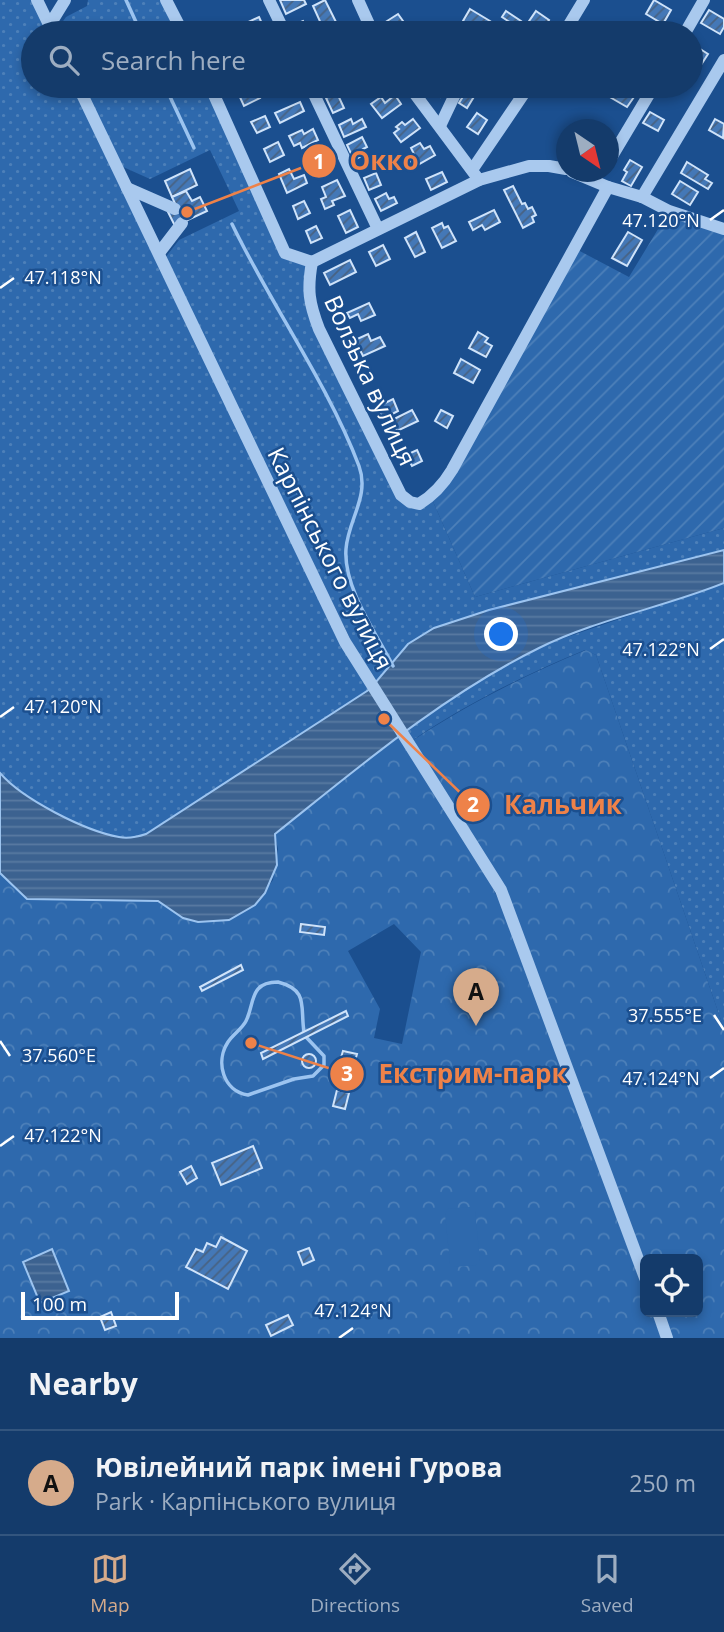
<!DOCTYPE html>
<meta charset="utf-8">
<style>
:root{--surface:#143b6b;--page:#1d4271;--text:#f1f3f6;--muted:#9dadc1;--line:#33557e;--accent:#d6ab8b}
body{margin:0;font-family:"Open Sans",sans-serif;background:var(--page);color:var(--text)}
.controls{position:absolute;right:21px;bottom:21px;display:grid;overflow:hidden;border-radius:10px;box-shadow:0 4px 10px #0003}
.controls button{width:63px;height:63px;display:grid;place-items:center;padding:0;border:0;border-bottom:2px solid var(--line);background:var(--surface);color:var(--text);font:35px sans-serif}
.compass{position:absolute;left:556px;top:119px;width:63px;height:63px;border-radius:50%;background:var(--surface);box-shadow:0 4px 10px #0003;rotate:145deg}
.scale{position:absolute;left:21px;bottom:18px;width:158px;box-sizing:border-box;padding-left:7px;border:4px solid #fff;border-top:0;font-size:19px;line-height:24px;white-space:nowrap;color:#fff;-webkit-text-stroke:5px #1b4f8f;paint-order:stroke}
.you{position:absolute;left:502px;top:635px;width:24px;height:24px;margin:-18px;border:5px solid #fff;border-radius:50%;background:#1a73e8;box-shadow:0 0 0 10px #1a73e833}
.badge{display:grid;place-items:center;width:46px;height:46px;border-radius:50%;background:var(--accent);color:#111;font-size:23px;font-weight:700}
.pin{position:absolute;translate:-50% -58px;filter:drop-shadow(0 2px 4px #0008)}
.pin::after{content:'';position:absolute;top:37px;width:24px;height:21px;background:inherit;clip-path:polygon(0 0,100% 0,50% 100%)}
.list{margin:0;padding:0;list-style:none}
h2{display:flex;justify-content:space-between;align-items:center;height:91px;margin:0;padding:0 28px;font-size:30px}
h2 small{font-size:23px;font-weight:400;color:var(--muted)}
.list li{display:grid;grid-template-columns:46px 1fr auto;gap:21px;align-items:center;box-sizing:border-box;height:105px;padding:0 28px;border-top:2px solid var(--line)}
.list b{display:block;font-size:26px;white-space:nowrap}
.list p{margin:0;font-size:23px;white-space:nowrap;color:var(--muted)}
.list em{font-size:23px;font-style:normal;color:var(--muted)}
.icon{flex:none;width:38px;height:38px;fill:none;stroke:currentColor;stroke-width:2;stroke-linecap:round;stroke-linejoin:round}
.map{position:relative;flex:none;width:724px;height:1338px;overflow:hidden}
.search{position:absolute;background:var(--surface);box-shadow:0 4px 10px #0003;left:21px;right:21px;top:21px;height:77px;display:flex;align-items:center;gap:18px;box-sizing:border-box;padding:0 24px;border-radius:38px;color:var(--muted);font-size:26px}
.sheet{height:196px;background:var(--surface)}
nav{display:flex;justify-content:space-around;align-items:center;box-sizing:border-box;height:98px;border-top:2px solid var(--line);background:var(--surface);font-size:19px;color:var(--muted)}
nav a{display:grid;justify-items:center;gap:4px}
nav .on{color:var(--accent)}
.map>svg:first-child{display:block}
</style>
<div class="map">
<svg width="724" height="1338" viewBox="0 0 724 1338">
<defs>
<pattern id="grass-dots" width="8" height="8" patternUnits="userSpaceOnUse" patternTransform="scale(1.75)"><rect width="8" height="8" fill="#2e69ad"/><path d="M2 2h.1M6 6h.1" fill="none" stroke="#4d80b9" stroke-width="1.8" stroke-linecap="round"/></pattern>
<pattern id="park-crowns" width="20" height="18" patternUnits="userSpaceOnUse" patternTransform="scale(1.75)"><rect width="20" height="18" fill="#2e69ad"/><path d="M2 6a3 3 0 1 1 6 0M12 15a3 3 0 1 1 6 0" fill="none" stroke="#4d80b9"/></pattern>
<pattern id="garden-furrows" width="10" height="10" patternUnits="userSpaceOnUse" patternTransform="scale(1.75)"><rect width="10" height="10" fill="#2e69ad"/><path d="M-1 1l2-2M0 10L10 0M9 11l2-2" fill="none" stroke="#4d80b9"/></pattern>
<pattern id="water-rules" width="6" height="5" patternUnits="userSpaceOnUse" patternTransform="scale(1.75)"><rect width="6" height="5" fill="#3c6290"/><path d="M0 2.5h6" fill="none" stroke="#597aa1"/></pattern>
<pattern id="building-hatch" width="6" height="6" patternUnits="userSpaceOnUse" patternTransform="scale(1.75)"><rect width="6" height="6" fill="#4478b7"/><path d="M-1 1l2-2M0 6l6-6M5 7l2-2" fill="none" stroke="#486282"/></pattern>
</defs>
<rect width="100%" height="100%" fill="#1b4f8f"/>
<g fill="url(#grass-dots)">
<path d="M0,0h32l16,33h-15v53h40l297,603 -224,145c-9,3 -17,5 -27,3 -34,-6 -97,-38 -119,-64z"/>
<polygon points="88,0 166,0 183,33 57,33 56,31 66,17 87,6"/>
<polygon points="82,86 210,86 285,253 312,262 311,308 410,502 431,497 475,597 724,528 724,550 489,610 434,628 408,644 375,684 359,657 165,258 179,240 239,211 210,150 150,179 121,166"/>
<path d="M724,583v446l-128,-374 -11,-5c-59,24 -119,54 -172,90l-7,-10 81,-55 54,-29z"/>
</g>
<g fill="url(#park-crowns)" fill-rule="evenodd">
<path d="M586,650l10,5 128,374v309h-57l-9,-26h40v-53h-53v19l-136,-371 -100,-164c55,-37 116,-68 177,-93z"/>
<path d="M398,736l88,138 17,35 142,385v18h7l9,26h-661v-465l27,26 131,2 25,17 15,4 57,-17 18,-25 5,-31 -3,-14zM394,924l27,28 -19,92 -28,-6 6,-29 -32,-58z"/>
</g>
<polygon fill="url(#garden-furrows)" points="669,211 724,229 724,528 475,597 431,497 574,248 629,277"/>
<polygon fill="#2e69ad" points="470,1207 475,1211 480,1260 476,1265 454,1267 450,1264 445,1214 448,1209"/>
<g fill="url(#water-rules)" stroke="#9cc4f0" stroke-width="2">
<path d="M724,550v33c-59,24 -130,37 -185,65 -97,48 -180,119 -264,186l2,31 -12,28 -10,12 -26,15 -31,2 -15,-4 -25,-17 -131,-2 -27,-26v-100c22,26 85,58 119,64 10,2 18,0 27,-3l224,-145 38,-45 26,-16 55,-18z"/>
<polygon points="52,1249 69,1291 40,1303 23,1262"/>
</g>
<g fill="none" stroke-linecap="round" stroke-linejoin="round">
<g stroke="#9cc4f0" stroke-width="3.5">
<polyline points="126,0 141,33"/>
<polyline points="165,86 194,148"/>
<path d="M232,224c39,81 95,158 127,242 11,30 -11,54 -13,83 -3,38 30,84 47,117"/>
<path d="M304,1032c-4,-25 5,-42 -26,-50 -29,0 -23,21 -32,39 -4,8 -13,13 -18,21 -13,20 -5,49 20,53l46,-16 19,-3 11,-11v-9l-18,-19"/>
</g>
</g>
<g fill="url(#building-hatch)" stroke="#cfe3fa" stroke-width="2">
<polygon points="280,0 304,0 306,4 286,14"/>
<polygon points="325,0 336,22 323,28 313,6"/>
<polygon points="654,0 671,10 663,24 646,14"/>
<polygon points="470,9 490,21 483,33 463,21"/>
<polygon points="709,10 724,19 724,27 720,34 701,23"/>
<polygon points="506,11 521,21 517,27 502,17"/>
<polygon points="536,11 549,20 543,30 547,33 528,33 523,30"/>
<polygon points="398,14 403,21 389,31 384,23"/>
<polygon points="259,17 264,28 253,33 246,33 242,25"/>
<polygon points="303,21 306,27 314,23 318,31 295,33 291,26"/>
<polygon points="697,47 708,54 701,65 691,59"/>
<polygon points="423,86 448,86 440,97"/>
<polygon points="614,86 621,86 630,91 628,94 634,97 627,107 608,96"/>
<polygon points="248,88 250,92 256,89 260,98 244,106 238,93"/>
<polygon points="467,90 475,95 467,108 459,103"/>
<polygon points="337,93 344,108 333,113 326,98"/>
<polygon points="395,95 401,104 382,118 371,104 381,97 385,103"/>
<polygon points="300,102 304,111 280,123 275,113"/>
<polygon points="650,112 664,120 658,131 643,123"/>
<polygon points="477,113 487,120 478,134 467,127"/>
<polygon points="265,116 270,127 257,133 251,122"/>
<polygon points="351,119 353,124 362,119 366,127 344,137 339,125"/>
<polygon points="413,119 420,128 401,142 394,133 399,129 396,127 402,122 405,125"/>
<polygon points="715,119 724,124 723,138 709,130"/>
<polygon points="313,129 318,140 302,148 300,143 294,146 289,136 302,130 304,134"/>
<polygon points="362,137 367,147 363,149 365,154 354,160 347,145"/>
<polygon points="278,142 284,155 270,162 264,149"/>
<polygon points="420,143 424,149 430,146 435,155 414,167 409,157 414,154 411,148"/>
<polygon points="326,156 332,167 320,172 314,161"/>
<polygon points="630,160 642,167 631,186 622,181 627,172 624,170"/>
<polygon points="687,162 708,175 705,179 712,183 708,189 681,173"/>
<polygon points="190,169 197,185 172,197 165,181"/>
<polygon points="289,169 294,179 304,175 307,183 287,193 279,174"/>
<polygon points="442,172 447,182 431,190 426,179"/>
<polygon points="376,173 381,185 369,190 364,178"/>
<polygon points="337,180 345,196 332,201 334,205 325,209 321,199 326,197 322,187"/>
<polygon points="680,181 698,192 690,205 672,194"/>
<polygon points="513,186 522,204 525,203 528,209 532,207 536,215 532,217 534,222 523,228 504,190"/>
<polygon points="186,191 192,201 200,197 207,211 175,226 168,212 177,208 172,197"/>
<polygon points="386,193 389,199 394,197 397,203 381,211 375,199"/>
<polygon points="304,201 310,213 298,219 293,206"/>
<polygon points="350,210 358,227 346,233 338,216"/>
<polygon points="494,210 500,222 485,230 482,225 473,230 469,222"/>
<polygon points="442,223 444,228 448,226 456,241 442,248 432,228"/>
<polygon points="316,226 322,238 311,243 306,231"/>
<polygon points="416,232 425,252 415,257 405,238"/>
<polygon points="628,232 642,240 627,266 612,258"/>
<polygon points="383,245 390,259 376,266 369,252"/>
<polygon points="350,260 356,272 330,285 324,273"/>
<polygon points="369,303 375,315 361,321 358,314 350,318 347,313"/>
<polygon points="478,332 488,338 485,342 492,346 486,357 469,348"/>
<polygon points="368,334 371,341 380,337 385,346 363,356 355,340"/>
<polygon points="461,359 480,370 473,383 454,373"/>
<polygon points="393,399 398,411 383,419 377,407"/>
<polygon points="412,410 418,421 397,431 392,420"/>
<polygon points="441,410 453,416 447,428 435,421"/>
<polygon points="417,450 422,461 412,466 406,455"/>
<polygon points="301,924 325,927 324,935 300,932"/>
<polygon points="241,965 243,970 202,991 200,987"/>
<polygon points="346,1011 348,1016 263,1059 261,1053"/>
<polygon points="343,1051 357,1054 352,1071 341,1069 343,1062 340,1061"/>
<circle cx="309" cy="1061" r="7"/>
<polygon points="337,1090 349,1093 345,1109 333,1106"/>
<polygon points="253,1146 262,1168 221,1185 212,1163"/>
<polygon points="191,1166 197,1178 187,1184 180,1172"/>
<polygon points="221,1237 247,1251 228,1289 186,1267 196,1249 203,1252 207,1243 216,1247"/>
<polygon points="309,1248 314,1260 303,1265 298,1252"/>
<polygon points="111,1312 116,1326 105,1330 100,1317"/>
<polygon points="288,1315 293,1325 271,1336 266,1325"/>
</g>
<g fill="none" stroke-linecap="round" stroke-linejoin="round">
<g stroke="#a9c9ee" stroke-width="12">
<polyline points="37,0 53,33"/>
<polyline points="166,0 183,33"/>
<polyline points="269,0 285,33"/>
<polyline points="358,0 373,33"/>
<polyline points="49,26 65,0"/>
<polyline points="491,33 492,32"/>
<polyline points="564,33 584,0"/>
<polyline points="685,33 704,0"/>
<polyline points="78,86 345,642 501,890 645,1278"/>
<polyline points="210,86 285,253 312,262"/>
<polyline points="310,86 378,229"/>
<polyline points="409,86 479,180"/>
<polyline points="440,126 459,86"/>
<polyline points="608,163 654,86"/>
<polyline points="472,170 529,86"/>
<polyline points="572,172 608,187 642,197 669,211 724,229"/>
<polyline points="127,188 175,209"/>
<polyline points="642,197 724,60"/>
<polyline points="159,253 182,223"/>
<path d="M312,262c-5,28 -3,41 7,67l82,166 9,7 9,2c15,-9 24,-19 33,-34l156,-283"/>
<polyline points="312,262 479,180 529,166 549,166 566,169"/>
<polyline points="658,1312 667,1338"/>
</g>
</g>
<path fill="none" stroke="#fff" stroke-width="2.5" d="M710,220l14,-10M0,288l14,-10M710,649l14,-10M0,717l14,-10M714,1015l10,15M0,1041l10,15M710,1078l14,-10M0,1146l14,-10M339,1338l14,-10"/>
<g text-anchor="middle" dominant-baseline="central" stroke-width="5" stroke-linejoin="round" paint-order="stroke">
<g font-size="24" fill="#fff" stroke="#1b4f8f">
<text transform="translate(371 380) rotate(65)">Волзька вулиця</text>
<text transform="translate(331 558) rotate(63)">Карпінського вулиця</text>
</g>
</g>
<g font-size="18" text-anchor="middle" fill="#fff" stroke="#1b4f8f" stroke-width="5" stroke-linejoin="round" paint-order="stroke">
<text x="661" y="227">47.120°N</text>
<text x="63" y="284">47.118°N</text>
<text x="661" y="656">47.122°N</text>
<text x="63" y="713">47.120°N</text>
<text x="665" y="1022">37.555°E</text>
<text x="59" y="1062">37.560°E</text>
<text x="661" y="1085">47.124°N</text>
<text x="63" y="1142">47.122°N</text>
<text x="353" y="1317">47.124°N</text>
</g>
<path fill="none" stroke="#ee8249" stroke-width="2.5" d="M187 212L319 161M384 719L473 805M251 1043L347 1074"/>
<g fill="#ee8249" stroke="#1b4f8f" stroke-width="2.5">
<circle cx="187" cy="212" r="7"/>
<circle cx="384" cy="719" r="7"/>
<circle cx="251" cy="1043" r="7"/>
<circle cx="319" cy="161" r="18"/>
<circle cx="473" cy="805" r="18"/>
<circle cx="347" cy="1074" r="18"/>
</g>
<g font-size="21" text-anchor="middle" font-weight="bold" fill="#fff">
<text x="319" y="169">1</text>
<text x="473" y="812">2</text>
<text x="347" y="1081">3</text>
</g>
<g font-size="26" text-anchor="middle" font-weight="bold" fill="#ee8249" stroke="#1b4f8f" stroke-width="5" stroke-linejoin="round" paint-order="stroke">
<text x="384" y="170">Окко</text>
<text x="563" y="814">Кальчик</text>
<text x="473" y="1083">Екстрим-парк</text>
</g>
</svg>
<div class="controls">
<button><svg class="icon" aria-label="locate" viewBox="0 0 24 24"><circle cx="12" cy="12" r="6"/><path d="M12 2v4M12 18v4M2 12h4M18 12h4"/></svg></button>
</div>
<svg class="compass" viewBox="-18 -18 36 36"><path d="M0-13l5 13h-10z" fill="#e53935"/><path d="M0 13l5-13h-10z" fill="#9dadc1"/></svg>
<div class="scale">100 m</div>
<div class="you"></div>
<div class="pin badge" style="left:476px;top:1026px">A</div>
<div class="search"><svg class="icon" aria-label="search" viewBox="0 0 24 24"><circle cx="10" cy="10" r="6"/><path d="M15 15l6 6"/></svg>Search here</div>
</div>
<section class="sheet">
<h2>Nearby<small></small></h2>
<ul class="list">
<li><span class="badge">A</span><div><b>Ювілейний парк імені Гурова</b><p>Park · Карпінського вулиця</p></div><em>250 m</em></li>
</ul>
</section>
<nav>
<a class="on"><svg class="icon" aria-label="map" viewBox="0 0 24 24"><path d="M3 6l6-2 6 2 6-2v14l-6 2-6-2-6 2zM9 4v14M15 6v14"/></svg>Map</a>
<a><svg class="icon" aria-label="directions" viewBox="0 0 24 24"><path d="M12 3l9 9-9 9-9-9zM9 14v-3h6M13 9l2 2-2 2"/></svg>Directions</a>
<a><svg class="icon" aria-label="saved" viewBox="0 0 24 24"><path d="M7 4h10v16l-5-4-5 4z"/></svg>Saved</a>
</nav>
